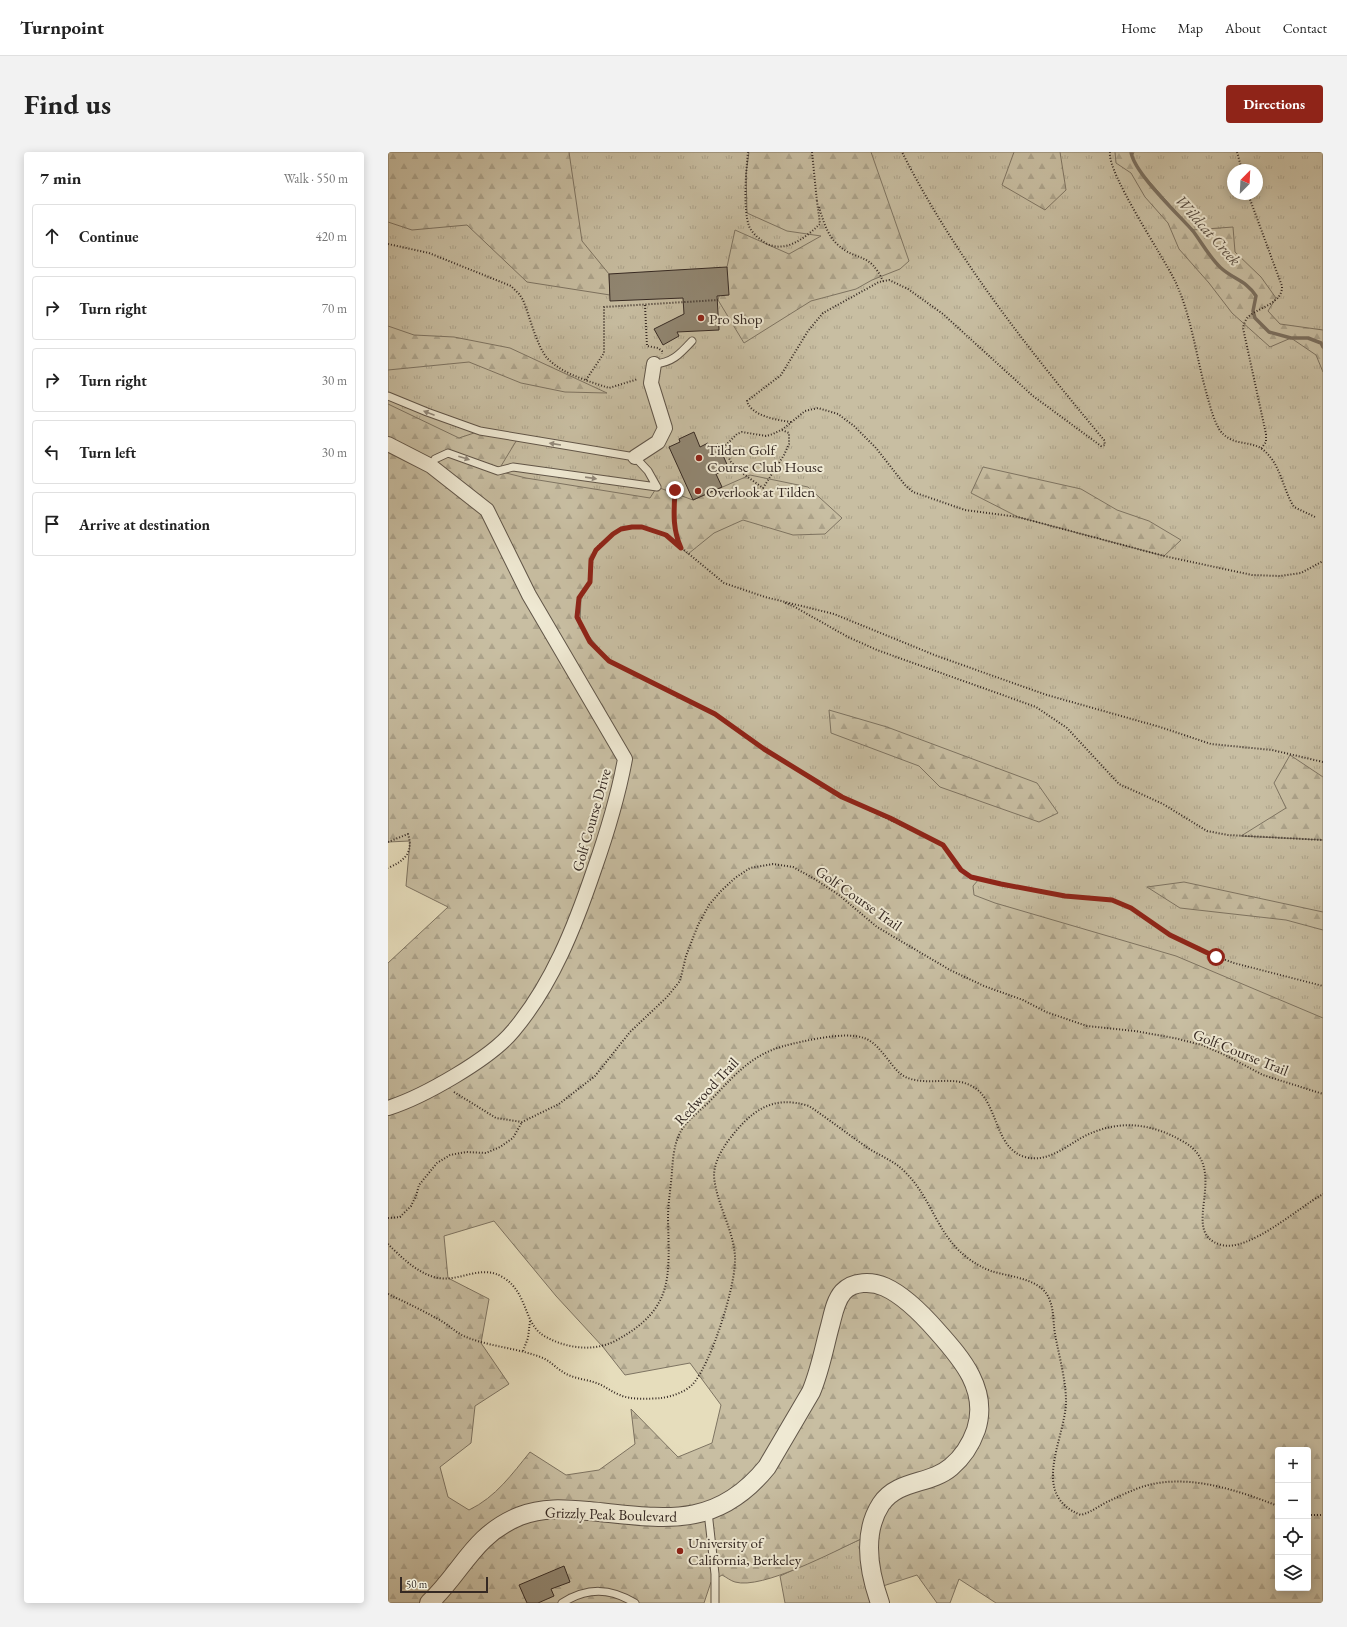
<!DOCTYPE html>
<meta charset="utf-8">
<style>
:root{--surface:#fff;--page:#f2f2f2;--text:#222;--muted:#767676;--line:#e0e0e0;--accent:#8f2418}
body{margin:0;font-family:"EB Garamond",serif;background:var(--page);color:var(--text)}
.controls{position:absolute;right:12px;bottom:12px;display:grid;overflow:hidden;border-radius:4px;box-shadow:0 2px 10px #0003}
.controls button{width:36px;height:36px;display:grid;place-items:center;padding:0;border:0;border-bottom:1px solid var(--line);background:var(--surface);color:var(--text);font:20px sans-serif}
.compass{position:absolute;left:839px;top:12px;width:36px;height:36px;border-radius:50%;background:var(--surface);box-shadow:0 2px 10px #0003;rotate:24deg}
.scale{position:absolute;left:12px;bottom:10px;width:88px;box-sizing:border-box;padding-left:4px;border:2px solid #352923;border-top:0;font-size:11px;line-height:14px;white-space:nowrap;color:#352923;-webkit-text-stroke:3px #efe9d3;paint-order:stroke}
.stop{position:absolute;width:12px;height:12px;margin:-9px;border:3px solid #8f2418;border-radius:50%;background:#fff}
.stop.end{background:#8f2418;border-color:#fff;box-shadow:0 1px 4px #0008}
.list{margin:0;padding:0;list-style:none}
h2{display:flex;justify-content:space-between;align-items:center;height:52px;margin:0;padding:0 16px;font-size:17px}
h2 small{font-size:13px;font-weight:400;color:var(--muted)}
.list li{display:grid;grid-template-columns:26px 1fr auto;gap:12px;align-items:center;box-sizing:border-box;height:64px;margin:0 8px 8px;padding:0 8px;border:1px solid var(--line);border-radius:4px}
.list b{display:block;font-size:15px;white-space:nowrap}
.list em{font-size:13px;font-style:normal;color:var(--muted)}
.icon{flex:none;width:22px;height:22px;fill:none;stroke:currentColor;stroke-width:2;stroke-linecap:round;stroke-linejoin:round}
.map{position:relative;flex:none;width:935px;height:1451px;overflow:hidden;border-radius:4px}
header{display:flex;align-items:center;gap:24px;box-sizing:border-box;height:56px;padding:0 20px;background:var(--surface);border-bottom:1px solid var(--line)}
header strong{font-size:19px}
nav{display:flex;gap:22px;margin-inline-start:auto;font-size:14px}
.intro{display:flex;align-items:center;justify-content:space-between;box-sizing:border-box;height:96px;padding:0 24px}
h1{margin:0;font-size:28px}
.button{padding:10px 18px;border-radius:4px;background:var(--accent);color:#fff;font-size:14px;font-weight:700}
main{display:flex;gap:24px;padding:0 24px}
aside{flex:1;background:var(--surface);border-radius:4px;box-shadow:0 2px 10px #0003}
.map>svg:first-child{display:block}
</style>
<header>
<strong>Turnpoint</strong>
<nav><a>Home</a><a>Map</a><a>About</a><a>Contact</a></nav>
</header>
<div class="intro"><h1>Find us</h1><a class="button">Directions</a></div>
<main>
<aside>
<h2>7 min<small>Walk · 550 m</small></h2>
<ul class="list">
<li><svg class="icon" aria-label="ahead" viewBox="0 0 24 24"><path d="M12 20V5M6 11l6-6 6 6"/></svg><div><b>Continue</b></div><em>420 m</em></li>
<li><svg class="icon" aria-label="right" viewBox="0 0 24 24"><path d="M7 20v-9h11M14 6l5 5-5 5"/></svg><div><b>Turn right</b></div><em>70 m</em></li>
<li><svg class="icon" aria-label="right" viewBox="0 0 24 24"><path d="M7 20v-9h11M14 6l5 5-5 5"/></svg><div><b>Turn right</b></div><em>30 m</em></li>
<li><svg class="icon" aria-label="left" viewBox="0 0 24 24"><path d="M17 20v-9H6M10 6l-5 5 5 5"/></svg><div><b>Turn left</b></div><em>30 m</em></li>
<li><svg class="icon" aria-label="arrive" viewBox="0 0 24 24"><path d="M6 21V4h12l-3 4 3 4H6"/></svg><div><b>Arrive at destination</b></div></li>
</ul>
</aside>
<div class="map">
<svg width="935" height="1451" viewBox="0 0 935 1451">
<defs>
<pattern id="grass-tufts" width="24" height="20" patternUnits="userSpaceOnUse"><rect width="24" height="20" fill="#c8bea2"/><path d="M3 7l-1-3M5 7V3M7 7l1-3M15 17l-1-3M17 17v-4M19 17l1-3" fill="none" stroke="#aca38b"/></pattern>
<pattern id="forest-firs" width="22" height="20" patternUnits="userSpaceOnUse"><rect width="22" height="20" fill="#c8bea2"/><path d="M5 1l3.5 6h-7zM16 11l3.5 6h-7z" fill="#aca38b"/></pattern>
</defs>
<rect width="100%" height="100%" fill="#e6ddbc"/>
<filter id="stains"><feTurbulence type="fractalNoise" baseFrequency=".005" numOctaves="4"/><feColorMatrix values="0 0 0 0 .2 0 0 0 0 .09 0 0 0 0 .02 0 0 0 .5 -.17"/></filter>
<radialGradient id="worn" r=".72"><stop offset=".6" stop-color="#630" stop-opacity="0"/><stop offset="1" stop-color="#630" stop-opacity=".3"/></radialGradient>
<g fill="url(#grass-tufts)" stroke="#7e7462" fill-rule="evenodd">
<path d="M0,0h935v899l-314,-131 -409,-205 -212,-271zM845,18h24v24h-24z"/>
<polygon points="473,1387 485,1451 397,1451 392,1424"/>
</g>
<g fill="url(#forest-firs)" stroke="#7e7462" fill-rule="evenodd">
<polygon points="0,0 181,0 194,89 221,122 222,143 139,130 79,73 24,78 0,70"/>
<polygon points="361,0 483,0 521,109 512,117 484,128 468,137 423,149 356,191 330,148 339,115 347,78 401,102 433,84 399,79 359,61 358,22"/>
<polygon points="626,0 672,0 678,38 657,58 614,33"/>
<polygon points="727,0 746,0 744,5 754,21 804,78 845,75 847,100 873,125 888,146 880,159 892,172 935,178 935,220 928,203 903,186 882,195 844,161 821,131 791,97 780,71 757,45 743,21 728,11"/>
<polygon points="0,174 26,183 66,185 122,196 219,241 177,240 133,231 81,210 0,218"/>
<path d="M0,252l71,34 21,-7 38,7 -20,33 28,7 124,20 7,-11 36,13 57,-25 58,12 34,31 -17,16 -32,1 -50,-15 -29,13 -26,21 -22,-19 -24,-8 -21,2 -8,5 -14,11 -6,10 -2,22 -10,21 -1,27 29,36 106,53 49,35 78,48 101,48 18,25 10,7 8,2 -6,7 1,9 21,8 181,53 147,62v585h-327l-37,-24 -9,24h-13l-20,-28 -34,11 -22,-47c-26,12 -99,51 -126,43 -4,-1 -9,-5 -13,-7l-11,7 -7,21h-316v-640l60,-56 -42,-21 4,-45 -22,1zM106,1069l62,75 47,51 22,28 65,-12 31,42 -9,38 -34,14 -47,-48 4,35 -36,26 -33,5 -36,-23c-18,22 -34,45 -61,58l-21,-13 -8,-30 31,-24 4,-37 34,-22 -28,-41 8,-44 -41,-21 -4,-42zM890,1298h30v138h-30z"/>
<polygon points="595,315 693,337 729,358 761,369 793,388 776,404 630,365 583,341"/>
<polygon points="441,558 499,575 649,631 670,661 651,670 552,635 531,614 443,581"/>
<polygon points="902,603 935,625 935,688 853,684 898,656 886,631"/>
<polygon points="796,730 935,760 935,778 898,768 792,756 759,735"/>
</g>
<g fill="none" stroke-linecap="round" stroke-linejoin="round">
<path stroke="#7b7060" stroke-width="3.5" d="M743,0c3,21 47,62 62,79 9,12 17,27 28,37 12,11 26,13 35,28l-3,15 2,7 14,14 22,6h17l13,5 2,4"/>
</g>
<g fill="#918773" stroke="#352923">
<polygon points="339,115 341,143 329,144 331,178 289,180 291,184 275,193 266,177 296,162 295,146 222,149 221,122"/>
<polygon points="306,280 312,295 320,291 322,295 330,292 341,317 328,322 334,335 305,348 281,295 292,290 291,287"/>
<polygon points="176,1414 182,1430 163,1437 166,1444 150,1451 139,1451 131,1433"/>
</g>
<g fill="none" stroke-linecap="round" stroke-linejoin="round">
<g stroke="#615649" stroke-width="9">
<g id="service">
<path d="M266,212c18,-1 26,-10 38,-23"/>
<polyline points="0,244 39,260 92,279 247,305 260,319 269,335 125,315 110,319 60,301 47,307 43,314"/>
<polyline points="320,1360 327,1422 327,1451"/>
<path d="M174,1451c26,-16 48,-15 73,0"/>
</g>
</g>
<g stroke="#615649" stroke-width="16">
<g id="minor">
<path d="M0,292l43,22 56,44 42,85 96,164c-7,38 -18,74 -31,111 -19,56 -42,115 -81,161 -23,28 -90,66 -125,77"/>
<polyline points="247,305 270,290 277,276 263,231 266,212"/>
</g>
</g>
<g stroke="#615649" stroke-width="20">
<path id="tertiary" d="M41,1451c34,-32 44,-68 91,-87 23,-9 45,-7 69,-5 73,7 126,20 178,-44l44,-75c9,-21 13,-44 19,-66 3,-11 5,-25 13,-34 10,-11 29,-11 42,-5 20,9 38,28 52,44 25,28 52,59 39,99 -5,14 -13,27 -25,37 -21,18 -53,12 -70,37 -19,29 -12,68 -1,99"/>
</g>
<g stroke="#352923" stroke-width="2" stroke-dasharray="1 2" stroke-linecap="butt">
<path d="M360,0c-2,19 -5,57 1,74 3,7 9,12 15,16 20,13 41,-4 56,-18l-3,-23"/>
<polyline points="424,0 429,50"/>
<path d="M722,0c-3,21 53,104 65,129 17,36 21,76 32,114 3,11 6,23 12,34 12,18 31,11 43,20 19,14 20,39 32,58l21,10"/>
<polyline points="849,0 854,18"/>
<path d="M860,42l34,92c1,18 -26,22 -35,32 -2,3 -3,6 -4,10l23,106v8l-5,7"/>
<path d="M431,55c4,13 8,28 19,38 19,17 31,6 45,36"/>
<path d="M0,92l41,9 82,33 8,8 4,6c7,17 13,44 24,58 15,16 41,23 62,30l29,-9"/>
<polyline points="257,153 259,194 270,196 274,199 274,202"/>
<polyline points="198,228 216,201 216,155 330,148"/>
<path d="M403,270c-14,-2 -40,-6 -44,-21l34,-26 27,-44 15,-18 56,-31 10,-2 19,9 35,25 90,82 68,50 4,-1 -1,-5c-75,-90 -149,-183 -202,-288"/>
<polyline points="394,278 401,281 401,292 396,303 375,336 354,321 343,310 337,298 338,293 349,282 354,280 378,284 385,282 395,277 417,259 430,256 450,262 466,274 488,296 517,333 525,340 577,358 630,365 776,404 864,423 892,424 913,421 935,409"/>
<path d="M287,338c-1,20 -3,37 6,57"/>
<polyline points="397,451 405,454 460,485 489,498 648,555 679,576 731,632 775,652 819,679 840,683 935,688"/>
<polyline points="935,610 884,598 823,592 772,575 659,543 549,504 446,462 377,445 336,431 278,383 254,375 233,377 211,393 205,403 202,429 191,446 189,465 192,473 202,489 221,509 327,562 376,597 454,645 555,693 573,718 583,725 613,732 677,744 724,748 743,756 782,783 815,800 846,811 935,834"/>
<path d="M0,690l20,-8c6,19 -4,27 -20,34"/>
<polyline points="66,940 108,966 134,970 171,952 207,924 242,880 279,845 292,829 298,804 310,773 321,753 333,739 347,726 362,716 385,712 405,715 425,726 451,743 489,775 562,818 596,834 635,848 658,860 699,874 747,879 786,886 814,893 837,903 875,923 935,942"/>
<polyline points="0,1066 12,1065 23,1054 28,1044 31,1033 49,1011 62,1003 78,1000 98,1001 112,995 125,986 134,970"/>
<path d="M0,1092c13,13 30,30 50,34 23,4 44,-15 66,0 25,16 19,47 42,59 22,12 49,15 71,3 58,-32 52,-64 51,-122 0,-16 3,-31 4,-47 1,-13 2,-28 9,-40 6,-11 19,-20 28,-29 23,-24 41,-47 75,-56 19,-5 61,-15 80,-8 6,2 12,7 16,12 9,9 16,24 28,28 24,9 51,-6 72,14 18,19 17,57 45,65 21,6 39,-9 56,-19 35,-19 69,-16 103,4 49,28 -8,92 38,103 27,7 76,-37 101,-51"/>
<path d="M0,1142c19,9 38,18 55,28 8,5 15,12 23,15 25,10 52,11 77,21 7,3 13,10 20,14 10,7 24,7 36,12 7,3 13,8 21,11 10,5 30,4 41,3 10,-1 24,-6 31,-13 19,-20 45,-102 43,-129 -2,-28 -19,-53 -21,-80 0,-13 7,-25 14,-35 22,-29 43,-47 81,-35 21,14 41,30 62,44 12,7 25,12 35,23 27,27 31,63 63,86 7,5 14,9 22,12 18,6 52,7 59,30 4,10 3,22 5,33 4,22 11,46 11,68 -1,38 -37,93 15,113 10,-3 15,-7 24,-12 10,-5 21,-10 31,-14 46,-18 98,0 142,17"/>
<polyline points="135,1199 140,1186 142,1169"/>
<polyline points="920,1363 935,1363"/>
</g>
<use href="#service" stroke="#efe9d3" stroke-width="7"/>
<use href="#minor" stroke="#efe9d3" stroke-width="14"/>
<use href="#tertiary" stroke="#efe9d3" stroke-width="18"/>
</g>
<defs><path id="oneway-solid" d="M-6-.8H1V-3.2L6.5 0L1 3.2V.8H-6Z"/></defs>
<g fill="#92897b">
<use href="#oneway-solid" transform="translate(41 261) rotate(-159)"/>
<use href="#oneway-solid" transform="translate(167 292) rotate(-171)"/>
<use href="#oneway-solid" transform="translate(76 306) rotate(18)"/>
<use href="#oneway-solid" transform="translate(203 326) rotate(8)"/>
</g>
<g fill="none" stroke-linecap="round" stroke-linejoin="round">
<path stroke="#8f2418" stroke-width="5" d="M287,338c-1,21 -3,38 6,58l-15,-13 -24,-8h-10l-11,2 -8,5 -17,16 -5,10 -1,22 -11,16 -2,19 13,25 19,19 106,53 49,35 78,48 48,21 53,27 18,25 10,7 30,7 64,12 47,4 19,8 39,27 46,22"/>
</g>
<g fill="#8f2418" stroke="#efe9d3" stroke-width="1.5">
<circle cx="313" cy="166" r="4"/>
<circle cx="311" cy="306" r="4"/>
<circle cx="310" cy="339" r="4"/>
<circle cx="292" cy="1399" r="4"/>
</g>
<g text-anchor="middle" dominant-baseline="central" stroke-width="4" stroke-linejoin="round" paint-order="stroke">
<g font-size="15" fill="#352923" stroke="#efe9d3" text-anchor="start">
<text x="321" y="166">Pro Shop</text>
<text x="319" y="297">Tilden Golf<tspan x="319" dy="17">Course Club House</tspan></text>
<text x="318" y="339">Overlook at Tilden</text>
<text x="300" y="1390">University of<tspan x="300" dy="17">California, Berkeley</tspan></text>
</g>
<g font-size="15" fill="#352923" stroke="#efe9d3">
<text transform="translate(203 668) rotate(-74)">Golf Course Drive</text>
<text transform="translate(471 746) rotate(35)">Golf Course Trail</text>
<text transform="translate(853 900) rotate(22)">Golf Course Trail</text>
<text transform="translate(318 939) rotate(-47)">Redwood Trail</text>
<text transform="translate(223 1362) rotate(2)">Grizzly Peak Boulevard</text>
</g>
<g font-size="16" font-style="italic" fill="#584d41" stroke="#efe9d3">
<text transform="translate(820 78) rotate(48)">Wildcat Creek</text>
</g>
</g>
<rect width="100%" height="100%" filter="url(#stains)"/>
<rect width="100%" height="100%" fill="url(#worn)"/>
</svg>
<div class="controls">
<button>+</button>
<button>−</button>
<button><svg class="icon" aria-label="locate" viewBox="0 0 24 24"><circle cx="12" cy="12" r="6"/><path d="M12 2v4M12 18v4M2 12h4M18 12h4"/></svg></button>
<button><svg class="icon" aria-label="layers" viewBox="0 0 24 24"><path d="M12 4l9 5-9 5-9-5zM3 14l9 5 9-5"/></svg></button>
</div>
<svg class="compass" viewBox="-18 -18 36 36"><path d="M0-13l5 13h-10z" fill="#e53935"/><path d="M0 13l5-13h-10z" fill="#767676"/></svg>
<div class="scale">50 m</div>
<div class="stop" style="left:828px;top:805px"></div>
<div class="stop end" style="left:287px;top:338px"></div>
</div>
</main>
